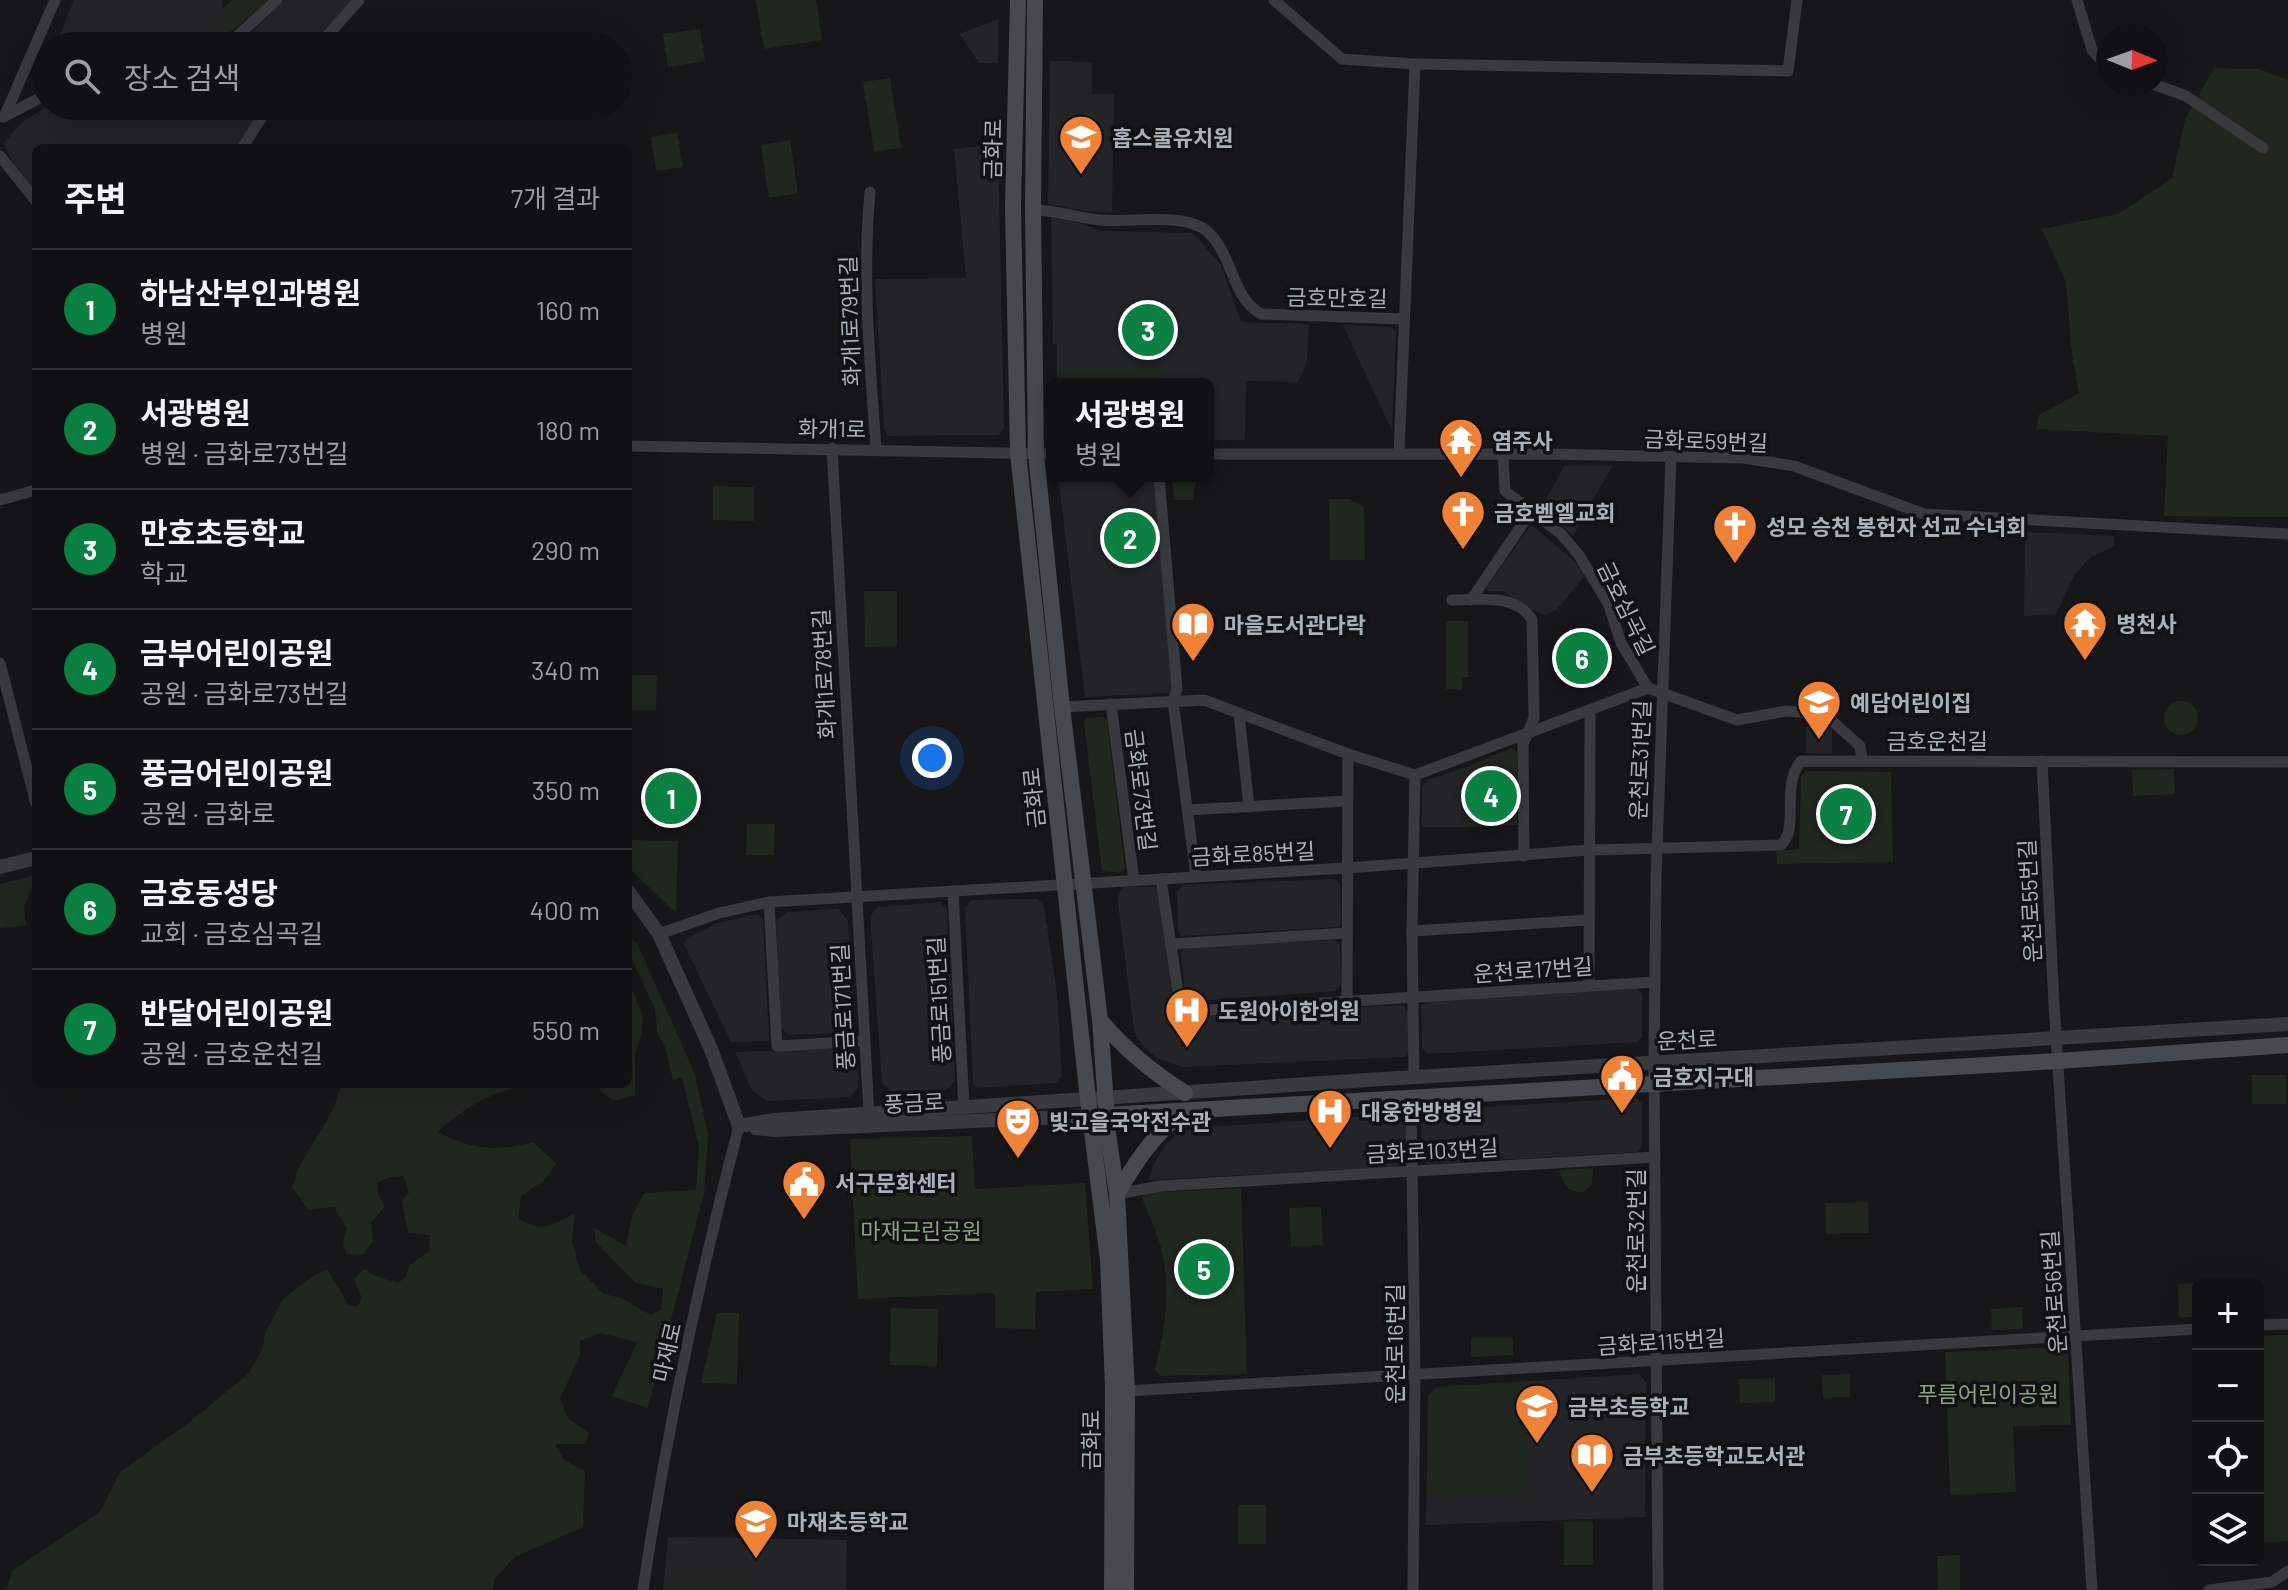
<!DOCTYPE html>
<html lang="ko">
<meta charset="utf-8">
<style>
:root{--surface:#111113;--page:#1a1a1c;--text:#f1f3f6;--muted:#9c9da0;--line:#303133;--accent:#0b8043}
body{margin:0;font-family:Barlow,"Noto Sans KR",sans-serif;background:var(--page);color:var(--text)}
.controls{position:absolute;right:24px;bottom:24px;display:grid;overflow:hidden;border-radius:12px;box-shadow:0 8px 32px #0002}
.controls button{width:72px;height:72px;display:grid;place-items:center;padding:0;border:0;border-bottom:2px solid var(--line);background:var(--surface);color:var(--text);font:40px sans-serif}
.compass{position:absolute;left:2096px;top:24px;width:72px;height:72px;border-radius:50%;background:var(--surface);box-shadow:0 8px 32px #0002;rotate:91deg}
.you{position:absolute;left:932px;top:758px;width:28px;height:28px;margin:-20px;border:6px solid #fff;border-radius:50%;background:#1a73e8;box-shadow:0 0 0 12px #1a73e833}
.badge{display:grid;place-items:center;width:52px;height:52px;border-radius:50%;background:var(--accent);color:#fff;font-size:26px;font-weight:700}
.pin{position:absolute;translate:-50% -50%;border:4px solid #fff;box-shadow:0 2px 8px #0006}
.popup{position:absolute;left:1046px;top:378px;width:168px;height:104px;box-sizing:border-box;display:grid;place-content:center;border-radius:12px;background:var(--surface);filter:drop-shadow(0 2px 6px #0005);font-size:26px;white-space:nowrap;color:var(--muted)}
.popup b{font-size:30px;color:var(--text)}
.popup::after{content:'';position:absolute;left:50%;top:100%;margin-left:-16px;border:16px solid transparent;border-top-color:var(--surface)}
.list{margin:0;padding:0;list-style:none}
h2{display:flex;justify-content:space-between;align-items:center;height:104px;margin:0;padding:0 32px;font-size:34px}
h2 small{font-size:26px;font-weight:400;color:var(--muted)}
.list li{display:grid;grid-template-columns:52px 1fr auto;gap:24px;align-items:center;box-sizing:border-box;height:120px;padding:0 32px;border-top:2px solid var(--line)}
.list b{display:block;font-size:30px;white-space:nowrap}
.list p{margin:0;font-size:26px;white-space:nowrap;color:var(--muted)}
.list em{font-size:26px;font-style:normal;color:var(--muted)}
.icon{flex:none;width:44px;height:44px;fill:none;stroke:currentColor;stroke-width:2;stroke-linecap:round;stroke-linejoin:round}
.map{position:relative;flex:none;width:2288px;height:1590px;overflow:hidden}
.search{position:absolute;background:var(--surface);box-shadow:0 8px 32px #0002;left:32px;top:32px;width:600px;height:88px;display:flex;align-items:center;gap:20px;box-sizing:border-box;padding:0 28px;border-radius:44px;color:var(--muted);font-size:30px}
.panel{position:absolute;background:var(--surface);box-shadow:0 8px 32px #0002;left:32px;top:144px;width:600px;height:944px;border-radius:12px}
.map>svg:first-child{display:block}
</style>
<div class="map">
<svg width="2288" height="1590" viewBox="0 0 2288 1590">
<rect width="100%" height="100%" fill="#171719"/>
<g fill="#232426">
<polygon points="74,0 222,0 222,38 208,46 55,46"/>
<polygon points="285,0 352,0 311,46 237,46"/>
<polygon points="998,19 998,63 979,63 960,34"/>
<polygon points="1050,61 1092,62 1092,94 1114,94 1112,212 1085,211 1048,204"/>
<polygon points="48,106 264,106 235,148 36,148 36,193 15,166 4,143 22,122"/>
<polygon points="998,144 1004,429 998,435 888,436 884,429 875,279 966,278 954,149"/>
<polygon points="1051,217 1062,217 1102,231 1193,233 1221,265 1241,322 1309,324 1307,361 1298,382 1246,381 1245,440 1208,440 1208,384 1057,384 1057,345 1053,344"/>
<polygon points="1343,325 1391,327 1396,333 1392,431"/>
<polygon points="1564,466 1612,466 1573,536 1542,507"/>
<polygon points="1058,476 1154,476 1172,689 1169,693 1085,697"/>
<polygon points="1529,527 1534,527 1583,569 1585,576 1556,610 1546,615 1536,612 1502,591 1487,591 1487,587"/>
<polygon points="2025,532 2114,536 2115,546 2091,557 2075,574 2056,614 2024,616"/>
<polygon points="1806,717 1824,722 1832,729 1832,754 1806,753"/>
<polygon points="1466,767 1465,827 1422,827 1422,786 1428,780"/>
<polygon points="1335,879 1340,885 1341,923 1338,927 1181,936 1178,931 1177,891 1183,885"/>
<polygon points="1154,886 1159,891 1175,1010 1181,1015 1403,1005 1408,1012 1409,1050 1404,1057 1182,1067 1157,1058 1143,1047 1134,1031 1117,895 1123,887"/>
<polygon points="1037,899 1044,906 1057,994 1062,1076 1055,1083 976,1088 973,1083 965,907 972,900"/>
<polygon points="940,902 947,909 955,1080 946,1090 890,1091 882,1083 870,916 878,907"/>
<polygon points="838,909 848,920 853,1027 848,1033 789,1035 781,1028 776,921 788,912"/>
<polygon points="758,914 763,920 769,1041 731,1042 684,944 687,938 718,923"/>
<polygon points="1335,940 1340,945 1341,984 1335,991 1196,1001 1185,993 1181,952 1187,947"/>
<polygon points="1636,987 1642,994 1642,1037 1637,1042 1428,1054 1422,1048 1421,1006 1429,1000"/>
<polygon points="849,1048 857,1057 858,1088 850,1097 767,1101 752,1090 735,1052"/>
<polygon points="1636,1098 1642,1104 1642,1147 1637,1152 1428,1164 1422,1158 1421,1116 1429,1110"/>
<polygon points="1402,1114 1406,1118 1406,1160 1396,1167 1148,1180 1154,1163 1167,1143 1179,1132 1208,1127"/>
<polygon points="1639,1374 1646,1382 1645,1517 1426,1525 1428,1395 1437,1387"/>
<polygon points="668,1537 847,1540 846,1590 663,1590"/>
</g>
<g fill="#20271f">
<polygon points="232,0 271,0 222,38 222,9"/>
<polygon points="756,0 816,0 822,40 764,49"/>
<polygon points="700,29 705,61 668,67 663,34"/>
<polygon points="2214,68 2259,69 2288,80 2288,517 2164,516 2168,436 2036,429 2039,415 2079,393 2071,345 2066,282 2042,229 2118,214 2172,178 2185,120"/>
<polygon points="890,78 901,148 874,152 863,82"/>
<polygon points="677,133 683,167 656,171 651,137"/>
<polygon points="790,140 798,193 769,198 761,145"/>
<rect x="1057" y="368" width="104" height="16"/>
<polygon points="1172,476 1197,476 1193,500 1174,500"/>
<polygon points="713,486 754,487 754,521 713,520"/>
<polygon points="1329,499 1349,499 1364,507 1365,560 1330,560"/>
<polygon points="864,591 897,591 897,646 865,647"/>
<polygon points="1446,621 1468,621 1468,677 1462,677 1462,690 1446,689"/>
<polygon points="628,675 657,675 656,710 628,710"/>
<circle cx="2181" cy="718" r="17"/>
<polygon points="1103,717 1107,720 1125,868 1120,873 1102,871 1084,722 1087,718"/>
<polygon points="1512,748 1517,752 1517,825 1465,827 1466,767"/>
<polygon points="2174,769 2175,794 2133,796 2132,770"/>
<polygon points="1806,771 1891,772 1893,862 1777,864 1776,851 1799,849 1801,777"/>
<polygon points="747,824 775,824 774,855 746,855"/>
<polygon points="628,840 678,841 676,913 628,867"/>
<polygon points="36,875 36,887 32,888 24,907 26,926 0,928 0,884"/>
<path d="M628,935l10,10 56,127 14,62 -4,59 -56,215 -36,-12 25,-54 -37,-9 -20,8v14l-20,44 8,19 21,15 -3,11h-31l9,16 21,11 -2,56 -68,30 -21,22 -1,11h-489l3,-2 5,-17 88,-59 20,-40 66,-47 63,-52 14,-26 2,-14 18,-34 33,-25 12,-4 21,36h9l4,-8 -8,-18 10,-11 11,7 23,7 8,-6 4,-12 19,-14 1,-16 -22,-2 -6,-32 7,-8 -5,-17 -14,1 -13,6 1,10 7,14 -14,15 2,20 -10,12 -16,1 -4,-12 4,-15 -13,-21 -26,3 -16,-23 7,-20 35,-59 7,-24h186c-34,9 -64,23 -89,48 34,18 58,20 95,10l23,21 -10,16 -25,17 -3,23c25,14 34,6 57,-6l-3,28 8,29 24,24 17,4 30,17 10,-5 2,-21 -27,-6 -40,-41 -2,-14 32,18 6,-30 12,-23 52,-3 3,-44 -17,-69 -9,3 -8,-33 -8,-15 -2,-23 -27,-58z"/>
<polygon points="628,981 643,1015 642,1035 635,1052 635,1095 614,1101 601,1092 598,1084 628,1084"/>
<rect x="2252" y="1075" width="34" height="29"/>
<polygon points="972,1136 975,1189 1085,1183 1093,1289 1036,1292 1035,1329 995,1328 995,1293 858,1299 850,1139"/>
<path d="M1593,1168l-1,16 -8,8c-18,0 -20,-7 -25,-22z"/>
<path d="M1241,1188l6,186 -86,2 -6,-6c10,-40 16,-78 7,-119 -4,-18 -14,-36 -20,-53l3,-5z"/>
<polygon points="1868,1202 1869,1233 1826,1234 1825,1203"/>
<polygon points="1321,1207 1323,1245 1291,1247 1289,1208"/>
<polygon points="2209,1283 2198,1284 2198,1317 2179,1318 2178,1284"/>
<polygon points="2022,1307 2023,1329 1992,1330 1991,1309"/>
<polygon points="891,1308 938,1309 937,1366 890,1365"/>
<polygon points="717,1313 739,1313 737,1384 701,1383"/>
<polygon points="2288,1335 2288,1541 2258,1543 2258,1336"/>
<polygon points="1471,1338 1513,1338 1513,1355 1471,1357"/>
<polygon points="2061,1347 2068,1353 2071,1425 2013,1426 2016,1492 1950,1495 1945,1352"/>
<polygon points="1850,1374 1850,1397 1823,1398 1822,1375"/>
<polygon points="1775,1378 1775,1402 1740,1403 1739,1379"/>
<polygon points="1523,1382 1527,1493 1427,1495 1428,1395 1437,1387"/>
<rect x="1238" y="1505" width="28" height="39"/>
<rect x="1564" y="1522" width="29" height="43"/>
<polygon points="1960,1555 1960,1590 1938,1590 1937,1556"/>
<polygon points="664,1581 745,1582 752,1590 663,1590"/>
</g>
<g fill="none" stroke-linecap="round" stroke-linejoin="round">
<g stroke="#383a3e" stroke-width="11">
<polyline points="1274,0 1342,59 1415,64 1399,453"/>
<polyline points="2077,0 2092,50 2108,68"/>
<polyline points="221,46 234,39 277,0"/>
<polyline points="318,46 359,0"/>
<polyline points="1415,64 1788,71 1797,0"/>
<polyline points="2153,84 2186,96 2263,148"/>
<polyline points="5,115 55,0"/>
<polyline points="3,117 46,95"/>
<polyline points="242,148 269,106"/>
<polyline points="0,156 36,201"/>
<path d="M870,192c-8,85 0,171 6,257"/>
<path d="M1033,210c23,0 44,8 67,10 29,3 87,-9 109,13 24,23 23,65 52,81l143,5"/>
<polyline points="628,446 1052,454"/>
<polyline points="832,448 869,1114"/>
<polyline points="1208,454 1545,454 1743,458 1794,466 1924,514 2288,534"/>
<polyline points="1503,454 1505,491 1561,534 1579,555 1609,605 1621,643 1648,688 1737,720 1786,711 1814,713 1831,720 1860,746 1862,760"/>
<polyline points="1159,476 1177,689 1173,701 1196,876"/>
<polyline points="0,500 36,490"/>
<path d="M1452,600c27,0 64,-7 80,20l2,98 -11,26 1,112"/>
<polyline points="1471,600 1532,510"/>
<polyline points="0,663 36,804"/>
<polyline points="1111,704 1134,881"/>
<polyline points="1062,707 1204,700 1348,754 1415,775 1648,688"/>
<polyline points="1239,714 1249,807"/>
<polyline points="2042,761 2054,1005 2092,1590"/>
<polyline points="1188,810 1347,801"/>
<polyline points="1161,879 1180,1005 1194,1011 1655,982"/>
<polyline points="953,891 964,1107"/>
<polyline points="769,902 777,1046 864,1041"/>
<polyline points="1412,931 1589,920"/>
<path d="M659,934l60,-21 50,-11 578,-34 242,-18 192,-5c19,-17 -1,-58 20,-84l487,1"/>
<polyline points="1170,944 1347,933"/>
<polyline points="1589,984 1590,712"/>
<polyline points="1347,1001 1348,754"/>
<polyline points="1414,1077 1412,931 1415,775"/>
<polyline points="1411,1099 1415,1374 1413,1590"/>
<polyline points="1117,1194 1160,1186 1212,1183 1655,1157"/>
<polyline points="2258,1325 2288,1324"/>
<polyline points="1127,1391 2198,1329"/>
<path d="M643,1590c23,-156 56,-311 96,-464"/>
<polyline points="1658,1590 1654,1063 1656,879 1671,458"/>
<polyline points="2209,1590 2272,1582 2288,1571"/>
</g>
<g stroke="#383a3e" stroke-width="14">
<polyline points="0,867 36,858"/>
<polyline points="628,891 659,934 711,1049 739,1126"/>
<polyline points="739,1126 774,1120 1367,1080 2288,1024"/>
<polyline points="756,1128 775,1130 1107,1115"/>
</g>
<g stroke="#464a4e" stroke-width="16">
<polyline points="1018,0 1013,207 1018,453 1088,1099 1108,1260 1113,1388 1112,1590"/>
<polyline points="1035,0 1033,210 1036,454 1062,707 1100,1020 1108,1134 1117,1194 1127,1391 1126,1590"/>
<path d="M1100,1020c25,30 52,52 85,73"/>
<polyline points="1107,1115 2058,1061 2288,1045"/>
<path d="M1117,1194c18,-31 36,-59 66,-82"/>
</g>
</g>
<defs>
<g id="school-pin" transform="scale(2.3)"><path d="M0 17L-7.5 6A9.5 9.5 0 1 1 7.5 6Z" fill="#f08238" stroke="#121214"/><path d="M0-5L7-2L0 1L-7-2ZM-4 1L0 2.5L4 1V4Q0 6-4 4Z" fill="#fff"/></g>
<g id="temple-pin" transform="scale(2.3)"><path d="M0 17L-7.5 6A9.5 9.5 0 1 1 7.5 6Z" fill="#f08238" stroke="#121214"/><path d="M0-6L5-2H3V0L6.5 2.5H4V6H1.5V3h-3V6H-4V2.5H-6.5L-3 0V-2H-5Z" fill="#fff"/></g>
<g id="church-pin" transform="scale(2.3)"><path d="M0 17L-7.5 6A9.5 9.5 0 1 1 7.5 6Z" fill="#f08238" stroke="#121214"/><path d="M-1.2-6h2.4v3.5h3.3v2.4h-3.3V6h-2.4V-.1h-3.3v-2.4h3.3Z" fill="#fff"/></g>
<g id="library-pin" transform="scale(2.3)"><path d="M0 17L-7.5 6A9.5 9.5 0 1 1 7.5 6Z" fill="#f08238" stroke="#121214"/><path d="M-6-4Q-3-5.5-.7-3.5V5Q-3 3-6 4ZM6-4Q3-5.5 .7-3.5V5Q3 3 6 4Z" fill="#fff"/></g>
<g id="hospital-pin" transform="scale(2.3)"><path d="M0 17L-7.5 6A9.5 9.5 0 1 1 7.5 6Z" fill="#f08238" stroke="#121214"/><path d="M-5-5h3v3.5h4V-5h3V5h-3V1.5h-4V5h-3Z" fill="#fff"/></g>
<g id="civic-pin" transform="scale(2.3)"><path d="M0 17L-7.5 6A9.5 9.5 0 1 1 7.5 6Z" fill="#f08238" stroke="#121214"/><path d="M-.6-6.5H3V-4.5H.6V-3L4-1V1h2V6H-6V1h2V-1L-.6-3ZM-1.2 2.5V6h2.4V2.5Z" fill="#fff"/></g>
<g id="theatre-pin" transform="scale(2.3)"><path d="M0 17L-7.5 6A9.5 9.5 0 1 1 7.5 6Z" fill="#f08238" stroke="#121214"/><path d="M-5-5.5Q0-4 5-5.5V0Q5 5 0 6Q-5 5-5 0ZM-3.3-2.5H-1v1.5H-3.3ZM1-2.5H3.3v1.5H1ZM-2.8 1Q0 5.5 2.8 1Z" fill="#fff"/></g>
</defs>
<g fill-rule="evenodd">
<use href="#school-pin" x="1081" y="137"/>
<use href="#temple-pin" x="1461" y="440"/>
<use href="#church-pin" x="1463" y="512"/>
<use href="#church-pin" x="1735" y="526"/>
<use href="#temple-pin" x="2085" y="623"/>
<use href="#library-pin" x="1193" y="624"/>
<use href="#school-pin" x="1819" y="702"/>
<use href="#hospital-pin" x="1187" y="1010"/>
<use href="#civic-pin" x="1622" y="1076"/>
<use href="#hospital-pin" x="1330" y="1111"/>
<use href="#theatre-pin" x="1018" y="1121"/>
<use href="#civic-pin" x="804" y="1182"/>
<use href="#school-pin" x="1537" y="1406"/>
<use href="#library-pin" x="1592" y="1455"/>
<use href="#school-pin" x="756" y="1521"/>
</g>
<g text-anchor="middle" dominant-baseline="central" stroke-width="7" stroke-linejoin="round" paint-order="stroke">
<g font-size="22" font-weight="bold" fill="#a9b2b9" stroke="#121214" text-anchor="start">
<text x="1112" y="137">홉스쿨유치원</text>
<text x="1492" y="440">염주사</text>
<text x="1494" y="512">금호벧엘교회</text>
<text x="1766" y="526">성모 승천 봉헌자 선교 수녀회</text>
<text x="2116" y="623">병천사</text>
<text x="1224" y="624">마을도서관다락</text>
<text x="1850" y="702">예담어린이집</text>
<text x="1218" y="1010">도원아이한의원</text>
<text x="1653" y="1076">금호지구대</text>
<text x="1361" y="1111">대웅한방병원</text>
<text x="1049" y="1121">빛고을국악전수관</text>
<text x="835" y="1182">서구문화센터</text>
<text x="1568" y="1406">금부초등학교</text>
<text x="1623" y="1455">금부초등학교도서관</text>
<text x="787" y="1521">마재초등학교</text>
</g>
<g font-size="22" fill="#a9b2b9" stroke="#121214">
<text transform="translate(992 149) rotate(-89)">금화로</text>
<text transform="translate(1337 297) rotate(1)">금호만호길</text>
<text transform="translate(849 321) rotate(-92)">화개1로79번길</text>
<text transform="translate(832 428) rotate(1)">화개1로</text>
<text transform="translate(1706 440) rotate(2)">금화로59번길</text>
<text transform="translate(1627 608) rotate(64)">금호심곡길</text>
<text transform="translate(823 674) rotate(-93)">화개1로78번길</text>
<text x="1937" y="740">금호운천길</text>
<text transform="translate(1639 760) rotate(-88)">운천로31번길</text>
<text transform="translate(1142 790) rotate(83)">금화로73번길</text>
<text transform="translate(1033 798) rotate(-96)">금화로</text>
<text transform="translate(1253 853) rotate(-3)">금화로85번길</text>
<text transform="translate(2029 901) rotate(-93)">운천로55번길</text>
<text transform="translate(1533 969) rotate(-4)">운천로17번길</text>
<text transform="translate(938 1000) rotate(-93)">풍금로151번길</text>
<text transform="translate(842 1007) rotate(-93)">풍금로171번길</text>
<text transform="translate(1687 1039) rotate(-3)">운천로</text>
<text transform="translate(914 1102) rotate(-3)">풍금로</text>
<text transform="translate(1432 1150) rotate(-3)">금화로103번길</text>
<text transform="translate(1635 1231) rotate(-90)">운천로32번길</text>
<text transform="translate(2053 1292) rotate(-94)">운천로56번길</text>
<text transform="translate(1661 1341) rotate(-4)">금화로115번길</text>
<text transform="translate(1394 1344) rotate(-90)">운천로16번길</text>
<text transform="translate(666 1352) rotate(-77)">마재로</text>
<text transform="translate(1090 1440) rotate(-90)">금화로</text>
</g>
<g font-size="22" fill="#88a380" stroke="#121214">
<text x="921" y="1230">마재근린공원</text>
<text x="1988" y="1393">푸름어린이공원</text>
</g>
</g>
</svg>
<div class="controls">
<button>+</button>
<button>−</button>
<button><svg class="icon" aria-label="locate" viewBox="0 0 24 24"><circle cx="12" cy="12" r="6"/><path d="M12 2v4M12 18v4M2 12h4M18 12h4"/></svg></button>
<button><svg class="icon" aria-label="layers" viewBox="0 0 24 24"><path d="M12 4l9 5-9 5-9-5zM3 14l9 5 9-5"/></svg></button>
</div>
<svg class="compass" viewBox="-18 -18 36 36"><path d="M0-13l5 13h-10z" fill="#e53935"/><path d="M0 13l5-13h-10z" fill="#9c9da0"/></svg>
<div class="you"></div>
<div class="pin badge" style="left:671px;top:798px">1</div>
<div class="pin badge" style="left:1130px;top:538px">2</div>
<div class="popup"><b>서광병원</b>병원</div>
<div class="pin badge" style="left:1148px;top:330px">3</div>
<div class="pin badge" style="left:1491px;top:796px">4</div>
<div class="pin badge" style="left:1204px;top:1269px">5</div>
<div class="pin badge" style="left:1582px;top:658px">6</div>
<div class="pin badge" style="left:1846px;top:814px">7</div>
<div class="search"><svg class="icon" aria-label="search" viewBox="0 0 24 24"><circle cx="10" cy="10" r="6"/><path d="M15 15l6 6"/></svg>장소 검색</div>
<section class="panel">
<h2>주변<small>7개 결과</small></h2>
<ul class="list">
<li><span class="badge">1</span><div><b>하남산부인과병원</b><p>병원</p></div><em>160 m</em></li>
<li><span class="badge">2</span><div><b>서광병원</b><p>병원 · 금화로73번길</p></div><em>180 m</em></li>
<li><span class="badge">3</span><div><b>만호초등학교</b><p>학교</p></div><em>290 m</em></li>
<li><span class="badge">4</span><div><b>금부어린이공원</b><p>공원 · 금화로73번길</p></div><em>340 m</em></li>
<li><span class="badge">5</span><div><b>풍금어린이공원</b><p>공원 · 금화로</p></div><em>350 m</em></li>
<li><span class="badge">6</span><div><b>금호동성당</b><p>교회 · 금호심곡길</p></div><em>400 m</em></li>
<li><span class="badge">7</span><div><b>반달어린이공원</b><p>공원 · 금호운천길</p></div><em>550 m</em></li>
</ul>
</section>
</div>
